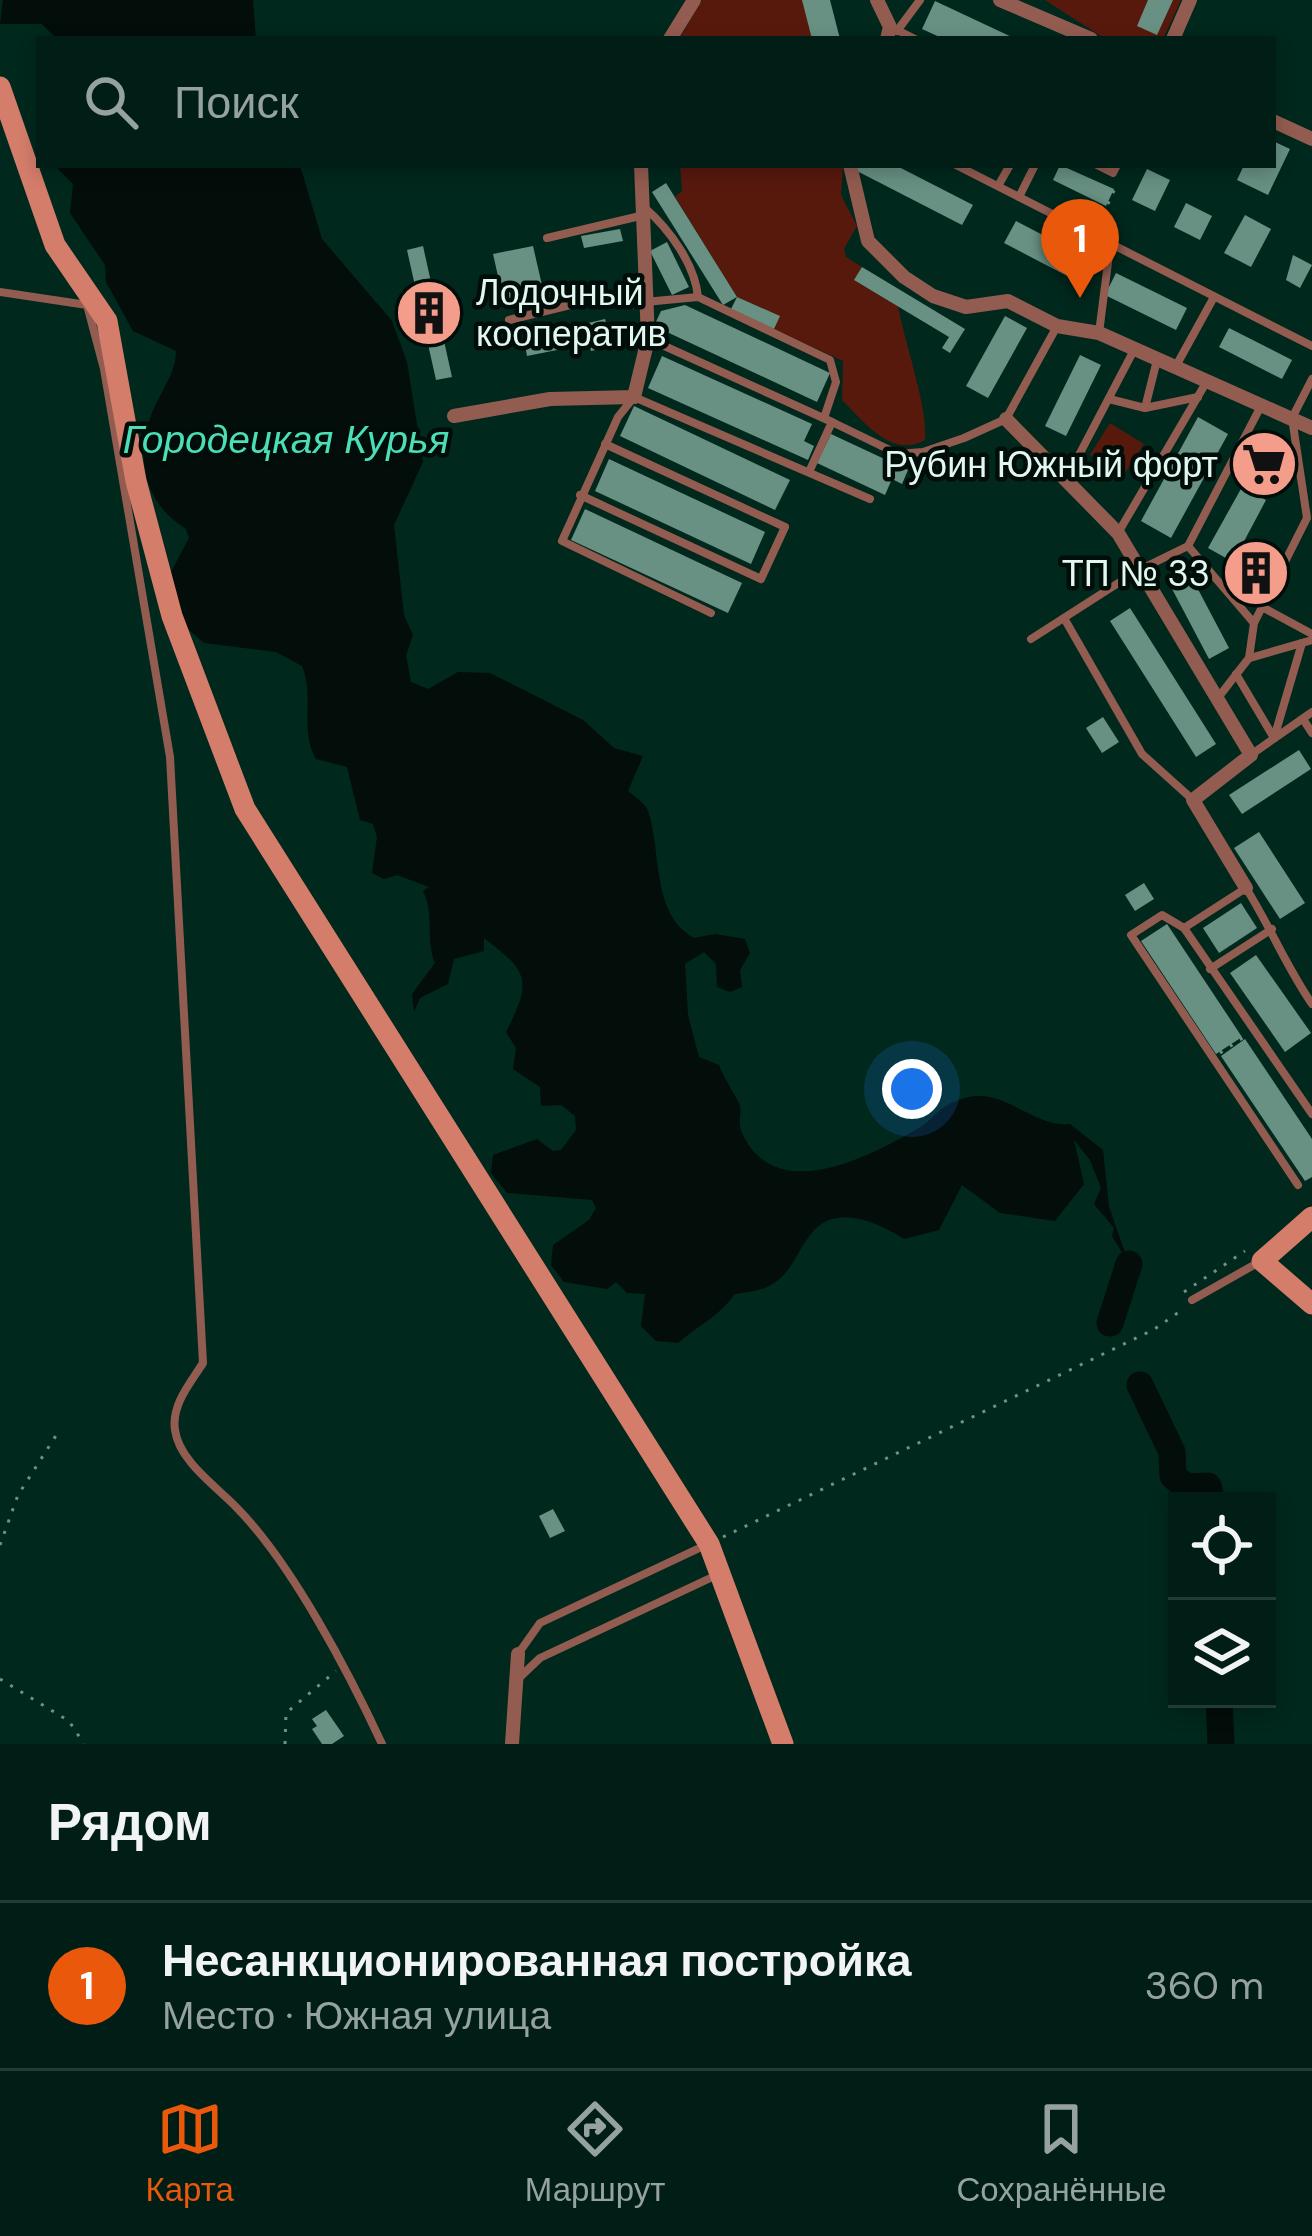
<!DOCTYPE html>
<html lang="ru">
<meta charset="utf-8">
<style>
:root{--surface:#001e16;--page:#0a271f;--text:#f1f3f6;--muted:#95a2a1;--line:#223c35;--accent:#ea580c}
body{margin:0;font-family:"DM Sans",sans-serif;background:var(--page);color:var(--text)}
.controls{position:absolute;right:36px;bottom:36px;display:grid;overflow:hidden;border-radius:0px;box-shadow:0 6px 18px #0003}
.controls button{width:108px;height:108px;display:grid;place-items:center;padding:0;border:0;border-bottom:3px solid var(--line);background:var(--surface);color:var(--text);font:60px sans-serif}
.you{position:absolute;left:912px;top:1089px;width:42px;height:42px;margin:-30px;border:9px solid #fff;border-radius:50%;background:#1a73e8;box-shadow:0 0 0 18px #1a73e833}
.badge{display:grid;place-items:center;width:78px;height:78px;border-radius:50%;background:var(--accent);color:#fff;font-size:39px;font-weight:700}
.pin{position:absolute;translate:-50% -99px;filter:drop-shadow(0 3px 6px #0008)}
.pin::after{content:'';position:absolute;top:63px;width:42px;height:36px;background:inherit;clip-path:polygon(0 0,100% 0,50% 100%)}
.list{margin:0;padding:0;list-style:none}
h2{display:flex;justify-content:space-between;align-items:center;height:156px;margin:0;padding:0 48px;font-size:51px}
h2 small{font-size:39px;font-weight:400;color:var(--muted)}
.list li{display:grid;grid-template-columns:78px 1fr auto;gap:36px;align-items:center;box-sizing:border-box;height:168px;padding:0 48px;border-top:3px solid var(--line)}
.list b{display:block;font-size:45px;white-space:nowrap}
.list p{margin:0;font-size:39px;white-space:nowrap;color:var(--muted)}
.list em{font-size:39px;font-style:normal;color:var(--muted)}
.icon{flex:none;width:66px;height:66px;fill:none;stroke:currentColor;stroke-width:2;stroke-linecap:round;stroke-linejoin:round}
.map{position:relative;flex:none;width:1312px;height:1744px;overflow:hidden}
.search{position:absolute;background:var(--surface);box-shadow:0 6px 18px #0003;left:36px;right:36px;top:36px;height:132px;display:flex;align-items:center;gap:30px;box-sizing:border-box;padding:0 42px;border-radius:0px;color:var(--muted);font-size:45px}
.sheet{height:324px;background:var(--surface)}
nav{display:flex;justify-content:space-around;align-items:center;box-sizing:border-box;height:168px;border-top:3px solid var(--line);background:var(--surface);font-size:33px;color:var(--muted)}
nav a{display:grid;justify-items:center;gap:6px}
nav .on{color:var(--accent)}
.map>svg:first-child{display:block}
</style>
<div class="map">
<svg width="1312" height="1744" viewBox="0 0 1312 1744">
<rect width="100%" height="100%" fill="#00281d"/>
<g fill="#58190d">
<polygon points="702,0 806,0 817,39 679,39"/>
<polygon points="1045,0 1181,0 1163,39 1105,39"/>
<path d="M680,165h163l-2,30 16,31 -13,23 2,8 16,10 -7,14 43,25c7,38 30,101 27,134 -33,19 -61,-18 -83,-40l1,-39 -69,-32 5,-13 -42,-19 -62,-100 7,-6z"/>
<polygon points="1110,423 1144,444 1123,476 1090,455"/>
</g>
<g fill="#030d09">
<polygon points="3,0 253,0 256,39 57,39 42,24 0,24"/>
<path d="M54,165h246l22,74 70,82 15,41 16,100 -29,63 10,90 9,20 -7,21 5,26 17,7 30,-17 32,1 93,47 31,28 29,8 -15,35c6,5 18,13 20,20 14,42 3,103 46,127l21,-4 30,5 5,14 -10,17 2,17 -12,5 -13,-5 -1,-23 -12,-12 -19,12 3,51 11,42 20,8c3,9 20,37 21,40 2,10 -3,17 2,28 33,73 126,24 172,-2 24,-13 20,-24 51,-33 41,-11 67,30 105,26l33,26 6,57 20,57 -17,-28 2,-8 -20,-24 7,-16 -11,-28 -16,-20 10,44 -29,37 -55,-8 -38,-28 -23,45 -35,9c-25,-16 -69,-37 -93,-5 -15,18 -18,38 -40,51 -10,6 -24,7 -36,9 -18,24 -35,30 -57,49l-22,-2 -15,-15 4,-32 -18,-1 -11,-11 -9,7 -43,-7 -13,-17 2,-20 36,-25 7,-12 -4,-8 -85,-7 -16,-20 2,-18 44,-16 16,12 8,-1 15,-20 -1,-14 -14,-11 -20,1 -1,-19 -27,-18 3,-21 -10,-16c27,-53 22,-60 -22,-94v13l-30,8 -6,25 -28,14 -6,14 -2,-18 23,-31c-10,-24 0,-49 -12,-72l6,-4 -32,-12 -13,4 -12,-6 5,-36 -4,-13 -13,-4 -13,-53 -31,-8c-17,-29 -1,-61 -14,-93l-26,-14 -72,-9 -18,-16 -16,-53 19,-36 -3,-9c-41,-25 -52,-71 -34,-116 8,-21 24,-39 24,-62l-43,-20 -27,-49 -1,-17 -35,-52 3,-29z"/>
</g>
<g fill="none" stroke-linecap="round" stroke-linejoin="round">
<g stroke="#030d09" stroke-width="27">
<polyline points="1110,1323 1129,1264"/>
<polyline points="1140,1385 1172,1452 1173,1476 1186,1487 1208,1486 1212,1501"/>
<polyline points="1219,1699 1221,1744"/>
</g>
</g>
<g fill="#689183">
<polygon points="802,0 830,0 840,39 812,39"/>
<polygon points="1148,0 1173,0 1157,35 1137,26"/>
<polygon points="935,1 1016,39 944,39 922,29"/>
<polygon points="1275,142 1290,149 1268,195 1237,180 1244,165 1273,165"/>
<polygon points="857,165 895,165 973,205 962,225 855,170"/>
<polygon points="1060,165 1114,189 1106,206 1053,180"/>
<polygon points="1147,169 1170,180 1155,211 1132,200"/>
<polygon points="666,183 737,297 723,305 652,192"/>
<polygon points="1186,203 1212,216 1200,240 1174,227"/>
<polygon points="1245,215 1271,229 1251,267 1224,253"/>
<polygon points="1016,221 1083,256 1071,278 1004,243"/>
<polygon points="620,229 623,241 584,248 581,236"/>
<polygon points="667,242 689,287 672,295 650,251"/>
<polygon points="423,246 452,377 436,380 407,250"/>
<polygon points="533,246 544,294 504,303 493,254"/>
<polygon points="1293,255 1312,265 1300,288 1286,280"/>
<polygon points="862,267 965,329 950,353 942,348 949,337 854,280"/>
<polygon points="1116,273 1187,308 1176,330 1105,295"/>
<polygon points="737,297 780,316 774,329 731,309"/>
<polygon points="685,305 830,373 817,402 654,326 661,311"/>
<polygon points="1005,316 1027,328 988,398 966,386"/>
<polygon points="605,319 612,346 591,351 584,324"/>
<polygon points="1229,328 1292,360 1282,379 1219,347"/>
<polygon points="553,329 557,350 527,356 523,335"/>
<polygon points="1080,355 1101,365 1066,436 1045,426"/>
<polygon points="662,356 812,424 804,441 814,446 808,460 648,388"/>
<polygon points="634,406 790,480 775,510 620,436"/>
<polygon points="1198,417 1228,434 1171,538 1141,521"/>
<polygon points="831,434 908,470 902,484 892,479 885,495 817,463"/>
<polygon points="1260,448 1280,459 1269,480 1249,469"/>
<polygon points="609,459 765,532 751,564 595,491"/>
<polygon points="1242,487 1266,500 1233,562 1208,548"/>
<polygon points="585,509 742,583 728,613 571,540"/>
<polygon points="1190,574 1229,648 1209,659 1170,585"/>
<polygon points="1130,608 1216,744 1196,757 1110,621"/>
<polygon points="1103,717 1119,742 1102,753 1086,728"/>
<polygon points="1299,750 1311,769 1242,814 1229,795"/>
<polygon points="1259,832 1305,903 1280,919 1234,848"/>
<polygon points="1144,883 1154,899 1135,911 1125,895"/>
<polygon points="1241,903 1257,928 1219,953 1203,928"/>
<polygon points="1167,924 1242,1037 1216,1054 1141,941"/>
<polygon points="1256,955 1311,1033 1285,1052 1230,973"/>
<polygon points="1245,1039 1312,1139 1312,1177 1305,1181 1221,1056"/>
<polygon points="553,1509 565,1531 550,1538 539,1516"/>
<polygon points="326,1710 344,1736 332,1744 322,1744 312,1729 317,1726 312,1719"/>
</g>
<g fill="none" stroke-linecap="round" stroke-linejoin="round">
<g stroke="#729087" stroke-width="3" stroke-dasharray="3 9" stroke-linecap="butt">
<polyline points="1098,226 1116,186"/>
<polyline points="1220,1053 1247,1035"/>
<polyline points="1184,1292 1245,1251"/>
<polyline points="723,1537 1153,1330 1182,1310"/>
<polyline points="0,1545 18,1495 57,1434"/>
<polyline points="0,1679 69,1721 84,1744"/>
<polyline points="285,1744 286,1713 336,1671"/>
</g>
<g stroke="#935c51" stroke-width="8">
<polyline points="897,30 915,39"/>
<polyline points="897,31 920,0"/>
<polyline points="956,165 1312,346"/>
<polyline points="1097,165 1113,173 1117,165"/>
<polyline points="998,186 1010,165"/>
<polyline points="1019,197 1035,165"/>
<path d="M645,208c24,21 50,56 53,89"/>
<polyline points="547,238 640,216"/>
<path d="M0,292l87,13 17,64 66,388 33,606c-12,19 -32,42 -28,67 4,31 41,56 62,78 55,56 112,165 145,236"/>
<polyline points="645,302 698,297 830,360 836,382 824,418"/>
<polyline points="509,320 644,287"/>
<polyline points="1099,333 1110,247"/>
<polyline points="649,339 832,422 809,472"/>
<polyline points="1176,366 1214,297"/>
<polyline points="1109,399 1145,408 1198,397"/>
<polyline points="1145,408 1157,360"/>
<polyline points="832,422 898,454 923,452 964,438 1006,419 1056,328"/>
<polyline points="1068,476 1134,350"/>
<polyline points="580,495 761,579 785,527 605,444"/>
<polyline points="1118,533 1207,381"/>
<polyline points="1188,546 1253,622"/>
<polyline points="1262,607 1312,634"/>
<polyline points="711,613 562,541 618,417 634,397 870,499"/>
<polyline points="1064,618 1142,754 1192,799"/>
<polyline points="1031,639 1137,571 1188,546 1261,406"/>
<polyline points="1250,658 1312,640"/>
<polyline points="1236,674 1274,738"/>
<polyline points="1217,699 1249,658 1254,623 1307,518 1292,418 1312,379"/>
<polyline points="1303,719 1312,733"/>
<polyline points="1274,738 1302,643"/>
<polyline points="1252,754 1312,712"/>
<polyline points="1184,928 1312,1114"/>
<polyline points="1210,969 1272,929"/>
<path d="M1298,1185l-167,-250 31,-20 22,13 62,-40c25,40 40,78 66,116"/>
<polyline points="1192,1300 1261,1261"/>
<polyline points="518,1654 540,1623 708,1544"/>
<polyline points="520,1677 540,1658 719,1574"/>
</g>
<g stroke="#935c51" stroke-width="14">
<polyline points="877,0 890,27 887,39"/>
<polyline points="1000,0 1091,39"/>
<polyline points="670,39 694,0"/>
<polyline points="1173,39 1190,0"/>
<polyline points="1273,121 1312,139"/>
<polyline points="850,165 868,241 904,277 933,296 966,307 1008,301 1057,326 1099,333 1312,428"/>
<polyline points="454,416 550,399 634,397 648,339 641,165"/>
<polyline points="1006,419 1118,533 1251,755 1193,800 1246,888"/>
<polyline points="512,1744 518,1654"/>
</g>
<g stroke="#d57d6b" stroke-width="21">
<polyline points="0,87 55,245 107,321 136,481 172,616 245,809 709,1544 783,1744"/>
<polyline points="1312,1217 1262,1261 1312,1304"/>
</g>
</g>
<defs>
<g id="building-disc" transform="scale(3.45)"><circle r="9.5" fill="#f49d8b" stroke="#010d09"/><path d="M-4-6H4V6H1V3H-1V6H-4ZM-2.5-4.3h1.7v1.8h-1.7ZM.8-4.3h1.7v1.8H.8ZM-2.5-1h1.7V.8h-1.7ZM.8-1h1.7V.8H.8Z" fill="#111"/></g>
<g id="supermarket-disc" transform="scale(3.45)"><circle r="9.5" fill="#f49d8b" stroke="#010d09"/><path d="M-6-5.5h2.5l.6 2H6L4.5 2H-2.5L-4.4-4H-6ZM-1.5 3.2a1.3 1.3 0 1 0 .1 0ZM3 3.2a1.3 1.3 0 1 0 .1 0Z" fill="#111"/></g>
</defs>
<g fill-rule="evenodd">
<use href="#building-disc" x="429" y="313"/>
<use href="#supermarket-disc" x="1264" y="464"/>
<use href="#building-disc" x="1256" y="573"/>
</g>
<g text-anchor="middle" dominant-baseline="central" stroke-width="9" stroke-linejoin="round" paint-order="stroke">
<g font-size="36" fill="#e2f7ef" stroke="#010d09" text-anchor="end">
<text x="476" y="292" text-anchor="start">Лодочный<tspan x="476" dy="41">кооператив</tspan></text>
<text x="1218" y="464">Рубин Южный форт</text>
<text x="1210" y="573">ТП № 33</text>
</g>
<g font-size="39" font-style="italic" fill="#4bdeb7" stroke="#010d09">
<text x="286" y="439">Городецкая Курья</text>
</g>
</g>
</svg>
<div class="controls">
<button><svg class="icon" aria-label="locate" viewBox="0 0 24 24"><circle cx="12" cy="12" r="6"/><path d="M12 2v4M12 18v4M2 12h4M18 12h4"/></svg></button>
<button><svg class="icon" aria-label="layers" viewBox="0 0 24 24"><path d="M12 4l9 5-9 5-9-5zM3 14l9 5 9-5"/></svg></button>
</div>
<div class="you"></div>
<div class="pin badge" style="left:1080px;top:298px">1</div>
<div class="search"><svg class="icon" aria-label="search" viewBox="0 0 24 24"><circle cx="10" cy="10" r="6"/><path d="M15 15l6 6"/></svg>Поиск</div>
</div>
<section class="sheet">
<h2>Рядом<small></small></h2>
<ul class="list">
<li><span class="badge">1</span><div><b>Несанкционированная постройка</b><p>Место · Южная улица</p></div><em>360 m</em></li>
</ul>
</section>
<nav>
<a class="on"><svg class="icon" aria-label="map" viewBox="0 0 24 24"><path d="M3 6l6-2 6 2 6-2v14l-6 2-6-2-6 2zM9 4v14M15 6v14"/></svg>Карта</a>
<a><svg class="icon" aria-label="directions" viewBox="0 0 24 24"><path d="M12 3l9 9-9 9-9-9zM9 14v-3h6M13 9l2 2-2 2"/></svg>Маршрут</a>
<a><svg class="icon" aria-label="saved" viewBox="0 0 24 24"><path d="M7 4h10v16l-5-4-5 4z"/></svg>Сохранённые</a>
</nav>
